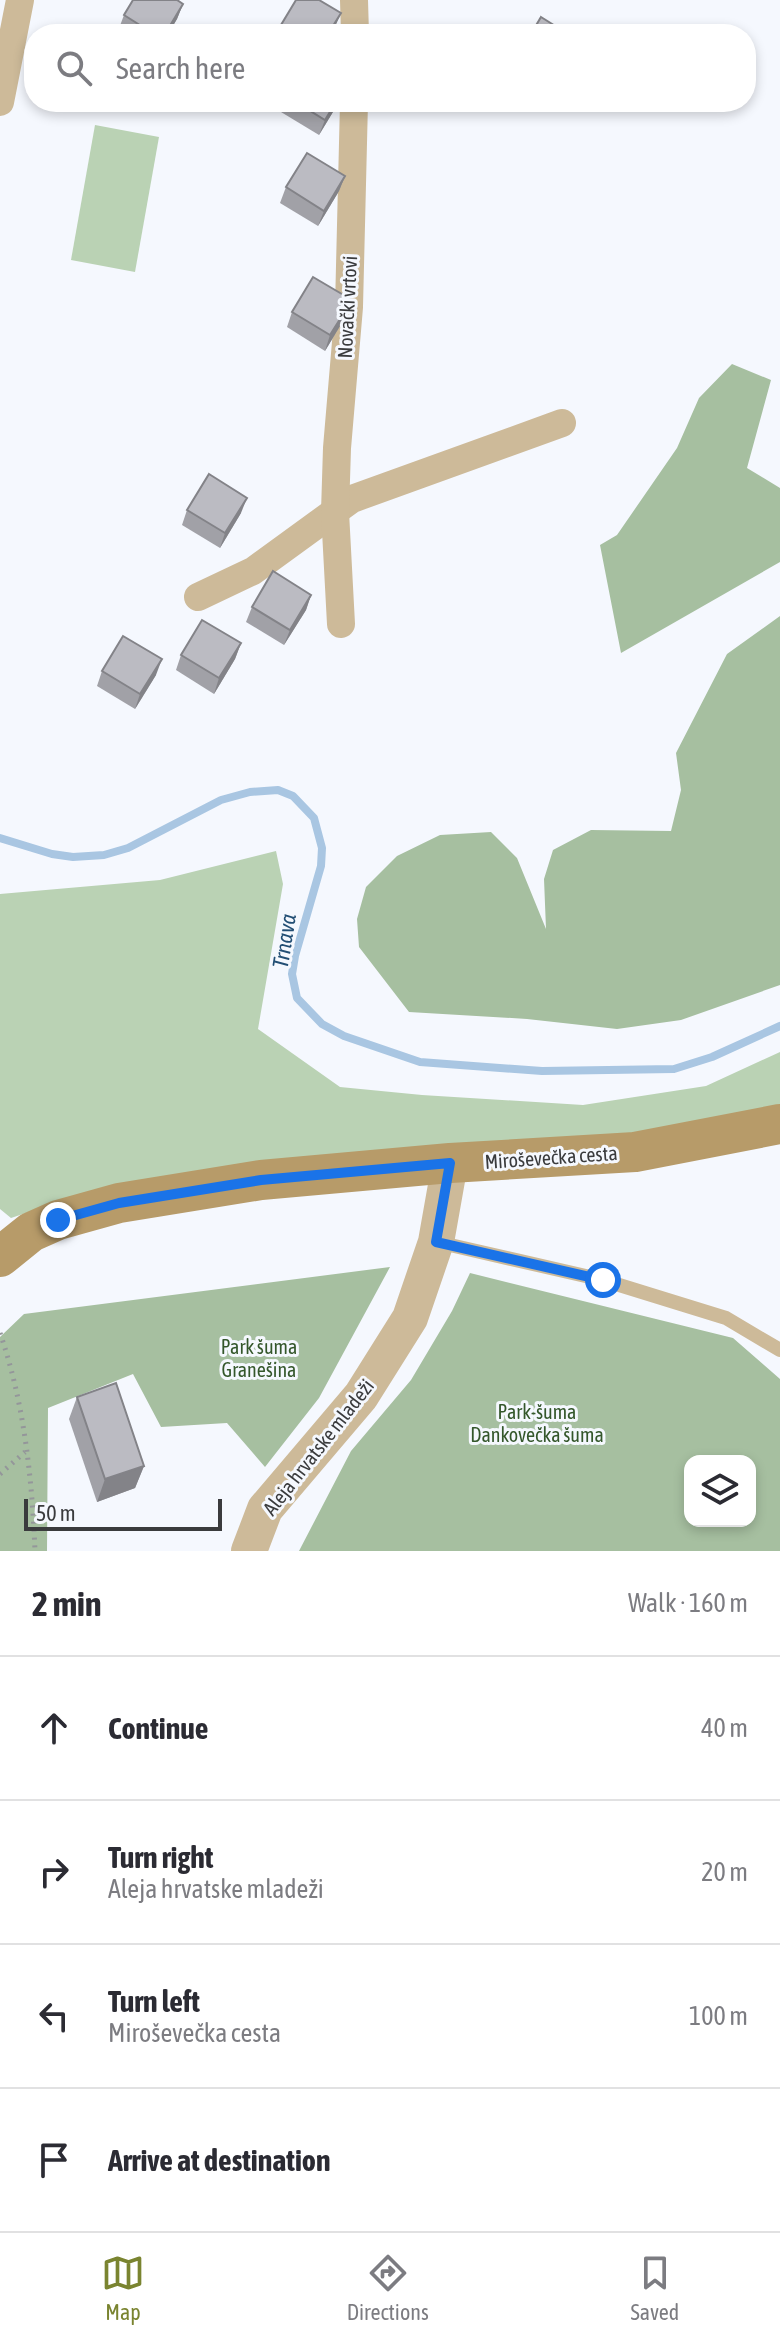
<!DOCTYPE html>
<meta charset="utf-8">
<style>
:root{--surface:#fff;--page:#f2f2f3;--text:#2b2b33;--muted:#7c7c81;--line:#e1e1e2;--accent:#7a8430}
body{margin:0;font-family:"Asap Condensed",sans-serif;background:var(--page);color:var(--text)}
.controls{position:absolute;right:24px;bottom:24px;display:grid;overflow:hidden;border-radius:16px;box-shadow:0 4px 12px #0003}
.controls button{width:72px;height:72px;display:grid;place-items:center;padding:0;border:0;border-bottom:2px solid var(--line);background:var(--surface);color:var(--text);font:40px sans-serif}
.scale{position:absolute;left:24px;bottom:20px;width:198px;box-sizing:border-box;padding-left:8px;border:4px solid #3a3b3d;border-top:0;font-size:22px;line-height:28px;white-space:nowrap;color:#3a3b3d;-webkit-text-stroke:6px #f5f8fe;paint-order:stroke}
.stop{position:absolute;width:24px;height:24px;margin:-18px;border:6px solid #1a73e8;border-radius:50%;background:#fff}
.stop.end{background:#1a73e8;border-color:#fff;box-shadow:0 2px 8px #0008}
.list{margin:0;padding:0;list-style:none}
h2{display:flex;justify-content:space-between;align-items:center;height:104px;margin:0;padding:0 32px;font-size:34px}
h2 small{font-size:26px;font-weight:400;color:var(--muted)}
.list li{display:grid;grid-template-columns:52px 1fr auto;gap:24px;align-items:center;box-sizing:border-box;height:144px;padding:0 32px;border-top:2px solid var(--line)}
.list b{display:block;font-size:30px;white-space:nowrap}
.list p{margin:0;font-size:26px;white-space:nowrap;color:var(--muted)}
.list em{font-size:26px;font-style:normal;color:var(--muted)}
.icon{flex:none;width:44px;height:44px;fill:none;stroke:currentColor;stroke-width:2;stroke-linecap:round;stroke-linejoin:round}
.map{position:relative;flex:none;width:780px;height:1551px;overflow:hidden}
.search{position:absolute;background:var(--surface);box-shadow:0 4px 12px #0003;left:24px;right:24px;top:24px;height:88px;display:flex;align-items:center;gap:20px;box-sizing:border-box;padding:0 28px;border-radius:32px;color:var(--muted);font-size:30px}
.sheet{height:680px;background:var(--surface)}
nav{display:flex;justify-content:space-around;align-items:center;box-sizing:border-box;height:112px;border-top:2px solid var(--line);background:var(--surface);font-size:22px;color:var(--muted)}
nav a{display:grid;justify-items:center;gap:4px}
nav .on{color:var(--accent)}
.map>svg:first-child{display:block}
</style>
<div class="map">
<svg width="780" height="1551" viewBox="0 0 780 1551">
<rect width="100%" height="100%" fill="#f5f8fe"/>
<g fill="#bad2b4">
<polygon points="95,125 159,137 135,272 71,260"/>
<polygon points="276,851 283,884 258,1029 340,1087 422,1095 583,1105 706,1086 780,1052 780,1109 650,1137 101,1188 11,1218 0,1209 0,894 160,880"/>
</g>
<g fill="#a6bfa0" fill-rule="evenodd">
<polygon points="732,364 771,380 747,468 780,488 780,562 621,653 600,545 617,535 677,448 699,398"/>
<polygon points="780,616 780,985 681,1020 617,1029 527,1019 409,1012 359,947 357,919 366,887 397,856 440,835 491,832 517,858 546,929 544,879 553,850 591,830 671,831 681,790 676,753 727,654"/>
<polygon points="390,1267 319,1398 265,1467 227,1423 161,1427 133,1374 48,1408 47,1551 0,1551 0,1337 24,1314"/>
<path d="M470,1273l263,65 47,41v172h-481l52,-100 60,-71 41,-69zM750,1461v60h-60v-60z"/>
</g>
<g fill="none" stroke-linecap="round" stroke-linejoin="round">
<polyline stroke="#a9c6e2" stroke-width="8" points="0,838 52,854 73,857 104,855 128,848 221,800 250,792 278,790 293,796 314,818 322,848 321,866 295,956 292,974 297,998 322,1024 344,1036 420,1062 542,1071 674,1069 712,1057 780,1026"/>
<g stroke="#94969a" stroke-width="5" stroke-dasharray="2 6" stroke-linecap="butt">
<path d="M0,1333c24,69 32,145 35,218"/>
<polyline points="0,1474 25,1452"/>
</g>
<polyline stroke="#cdba99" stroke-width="14" points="437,1242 603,1280 726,1318 780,1350"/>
<g stroke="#cdba99" stroke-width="28">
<polyline points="354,0 355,34"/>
<polyline points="0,102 20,0"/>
<polyline points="198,597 253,571 352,499 562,423"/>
<polyline points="341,624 335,512 337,448 349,307 354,102"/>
</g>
<polyline stroke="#cdba99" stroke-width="36" points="249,1551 265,1509 361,1396 410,1318 436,1242 450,1163"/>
<polyline stroke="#b79b69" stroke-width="40" points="0,1257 31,1232 58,1220 119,1203 261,1180 450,1163 635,1152 780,1124"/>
</g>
<g fill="#a1a1a7">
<polygon points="183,4 177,19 168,34 123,34 118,31 124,15"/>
<polygon points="281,25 335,29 332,34 278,34"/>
<polygon points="285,102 339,102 319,135 281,112"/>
<polygon points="345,176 339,191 318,226 280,203 286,187"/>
<polygon points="352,300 346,316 325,351 287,327 292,312"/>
<polygon points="187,510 241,513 220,548 182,525"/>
<polygon points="311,595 306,610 284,645 246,622 252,607"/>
<polygon points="241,643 235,659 214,694 176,670 181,655"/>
<polygon points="102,671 156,675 135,709 97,686"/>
<polygon points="77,1397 144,1466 135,1488 97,1502 69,1419"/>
</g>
<g fill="#838388">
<polygon points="183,4 177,19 168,34 165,34"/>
<polygon points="341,13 332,34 328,34"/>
<polygon points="336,102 339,102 319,135 325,120"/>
<polygon points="345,176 339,191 318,226 324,211"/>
<polygon points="352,300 346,316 325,351 330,335"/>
<polygon points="247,498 241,513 220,548 225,533"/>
<polygon points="311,595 306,610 284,645 290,630"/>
<polygon points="241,643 235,659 214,694 219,678"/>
<polygon points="162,659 156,675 135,709 140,694"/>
<polygon points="144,1466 135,1488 97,1502 105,1479"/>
</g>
<g fill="#bbbbc2" stroke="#838388" stroke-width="2">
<polygon points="133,0 177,0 183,4 165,34 154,34 124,15"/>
<polygon points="296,0 319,0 341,13 328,34 296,34 281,25"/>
<polygon points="541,17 568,34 531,34"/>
<polygon points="296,102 336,102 325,120"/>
<polygon points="307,153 345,176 324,211 286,187"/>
<polygon points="313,277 352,300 330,335 292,312"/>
<polygon points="209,474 247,498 225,533 187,510"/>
<polygon points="273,571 311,595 290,630 252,607"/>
<polygon points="202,620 241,643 219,678 181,655"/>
<polygon points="123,636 162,659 140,694 102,671"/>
<polygon points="116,1383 144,1466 105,1479 77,1397"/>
</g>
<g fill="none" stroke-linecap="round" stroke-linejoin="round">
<polyline stroke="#1a73e8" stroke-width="10" points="58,1220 119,1203 261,1180 450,1163 436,1242 603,1280"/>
</g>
<g text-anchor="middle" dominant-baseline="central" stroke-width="6" stroke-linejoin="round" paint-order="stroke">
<g font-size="20" fill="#3a3b3d" stroke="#f5f8fe">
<text transform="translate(347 307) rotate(-87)">Novački vrtovi</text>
<text transform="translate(551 1157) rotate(-4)">Miroševečka cesta</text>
<text transform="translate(318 1447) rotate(-52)">Aleja hrvatske mladeži</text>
</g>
<g font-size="20" fill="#34572b" stroke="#f5f8fe">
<text x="259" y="1346">Park šuma<tspan x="259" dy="23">Granešina</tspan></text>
<text x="537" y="1411">Park-šuma<tspan x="537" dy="23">Dankovečka šuma</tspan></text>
</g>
<g font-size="22" font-style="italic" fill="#224e74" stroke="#f5f8fe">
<text transform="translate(284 941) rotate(-81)">Trnava</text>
</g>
</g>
</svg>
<div class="controls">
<button><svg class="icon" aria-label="layers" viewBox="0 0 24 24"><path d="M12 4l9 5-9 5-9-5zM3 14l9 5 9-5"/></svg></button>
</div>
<div class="scale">50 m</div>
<div class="stop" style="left:603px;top:1280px"></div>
<div class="stop end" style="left:58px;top:1220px"></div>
<div class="search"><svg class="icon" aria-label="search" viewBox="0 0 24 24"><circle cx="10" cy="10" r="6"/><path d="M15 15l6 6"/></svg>Search here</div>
</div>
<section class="sheet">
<h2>2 min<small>Walk · 160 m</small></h2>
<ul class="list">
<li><svg class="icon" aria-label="ahead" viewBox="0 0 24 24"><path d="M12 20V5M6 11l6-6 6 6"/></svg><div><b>Continue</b></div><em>40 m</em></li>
<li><svg class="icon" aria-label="right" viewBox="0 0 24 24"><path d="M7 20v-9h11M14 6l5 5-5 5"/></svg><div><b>Turn right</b><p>Aleja hrvatske mladeži</p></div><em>20 m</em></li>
<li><svg class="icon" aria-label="left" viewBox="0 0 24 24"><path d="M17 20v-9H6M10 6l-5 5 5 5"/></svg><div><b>Turn left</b><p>Miroševečka cesta</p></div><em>100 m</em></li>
<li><svg class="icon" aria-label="arrive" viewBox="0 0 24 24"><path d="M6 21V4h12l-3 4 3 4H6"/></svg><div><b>Arrive at destination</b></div></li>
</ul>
</section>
<nav>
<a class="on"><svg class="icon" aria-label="map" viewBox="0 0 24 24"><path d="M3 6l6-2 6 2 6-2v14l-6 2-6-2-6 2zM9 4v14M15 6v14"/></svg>Map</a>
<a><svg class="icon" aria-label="directions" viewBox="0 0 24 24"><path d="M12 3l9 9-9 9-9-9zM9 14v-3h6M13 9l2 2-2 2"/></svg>Directions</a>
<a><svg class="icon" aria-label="saved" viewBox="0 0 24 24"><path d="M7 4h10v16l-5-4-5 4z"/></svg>Saved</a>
</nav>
